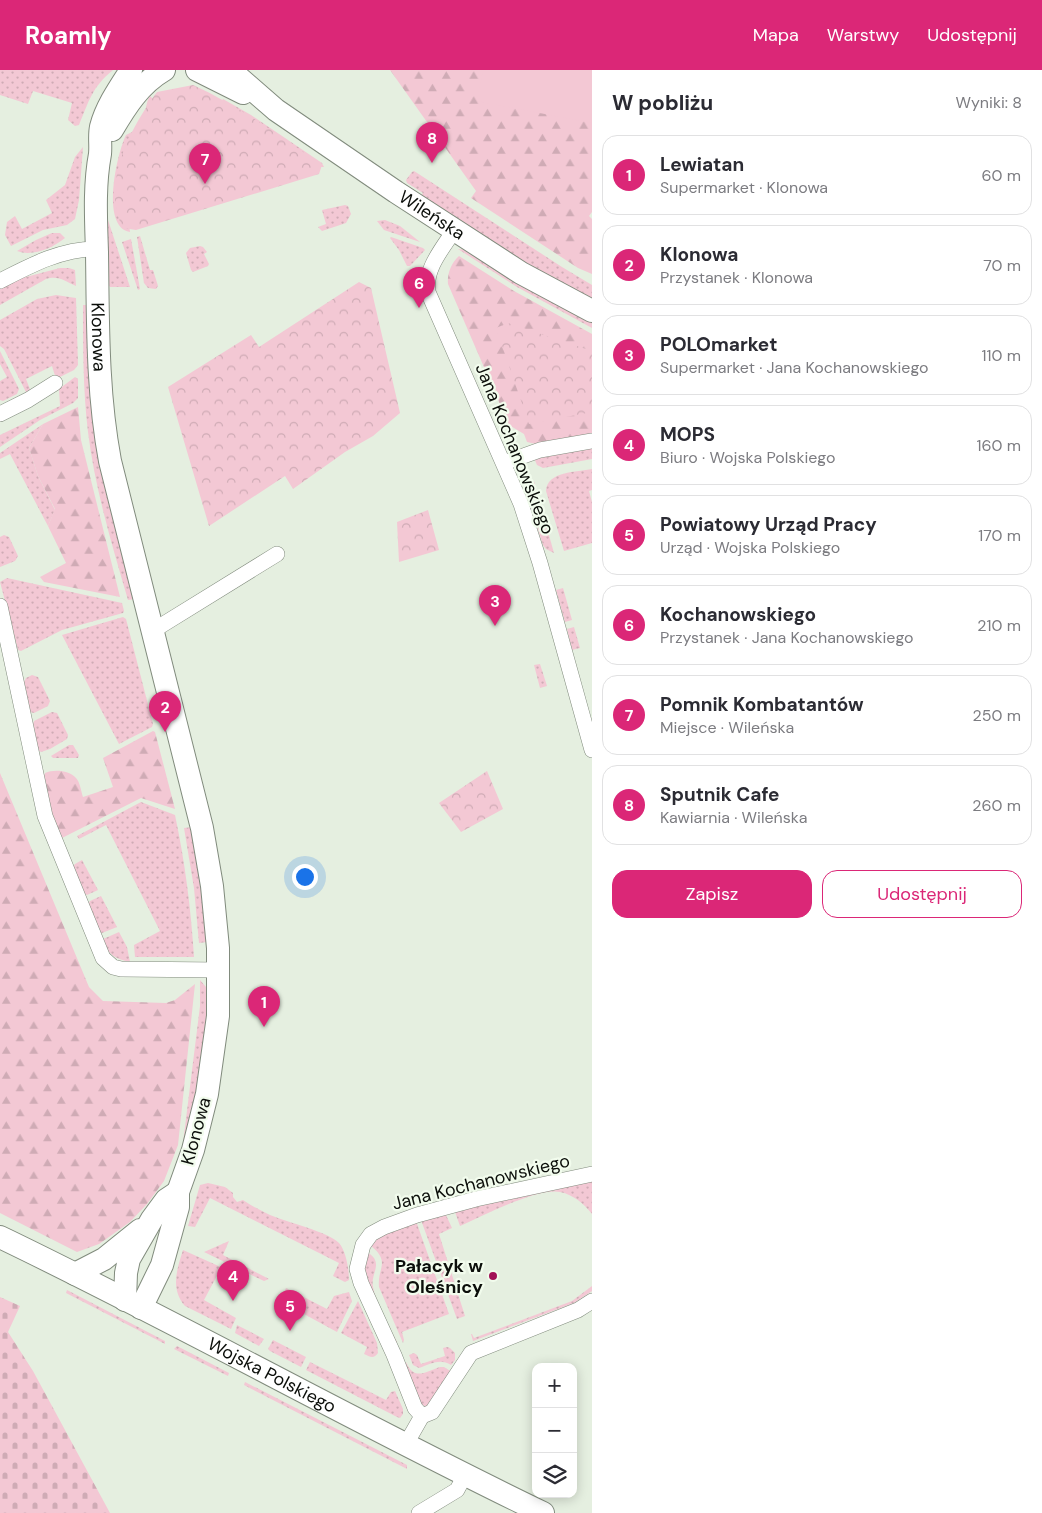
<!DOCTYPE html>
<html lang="pl">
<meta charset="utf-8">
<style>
:root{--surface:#fff;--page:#f7f7f7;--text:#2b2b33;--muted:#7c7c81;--line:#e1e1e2;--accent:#db2777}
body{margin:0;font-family:"DM Sans",sans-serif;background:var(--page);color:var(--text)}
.controls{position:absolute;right:15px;bottom:15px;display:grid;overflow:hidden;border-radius:10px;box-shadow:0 2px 12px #0003}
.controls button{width:45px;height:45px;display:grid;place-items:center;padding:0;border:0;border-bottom:1px solid var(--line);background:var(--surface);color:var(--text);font:25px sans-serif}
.you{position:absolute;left:304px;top:806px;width:18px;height:18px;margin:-12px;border:4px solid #fff;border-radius:50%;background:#1a73e8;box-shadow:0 0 0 8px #1a73e833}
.badge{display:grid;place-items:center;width:32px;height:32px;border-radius:50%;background:var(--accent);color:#fff;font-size:16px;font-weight:700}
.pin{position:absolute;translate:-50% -41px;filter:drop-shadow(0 1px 2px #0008)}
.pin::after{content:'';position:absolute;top:26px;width:18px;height:15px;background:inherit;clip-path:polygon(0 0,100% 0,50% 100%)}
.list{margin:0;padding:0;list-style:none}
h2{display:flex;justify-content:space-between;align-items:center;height:65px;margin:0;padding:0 20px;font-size:21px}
h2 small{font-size:16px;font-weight:400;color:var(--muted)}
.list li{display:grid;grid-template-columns:32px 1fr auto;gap:15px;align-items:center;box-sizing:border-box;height:80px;margin:0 10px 10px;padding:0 10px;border:1px solid var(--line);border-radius:15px}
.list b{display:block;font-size:19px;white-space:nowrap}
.list p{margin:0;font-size:16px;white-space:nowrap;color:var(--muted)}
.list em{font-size:16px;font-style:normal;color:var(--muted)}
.actions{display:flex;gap:10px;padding:15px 20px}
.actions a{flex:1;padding:11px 0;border:1px solid var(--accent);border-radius:15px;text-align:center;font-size:18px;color:var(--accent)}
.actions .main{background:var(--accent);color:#fff}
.icon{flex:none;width:28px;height:28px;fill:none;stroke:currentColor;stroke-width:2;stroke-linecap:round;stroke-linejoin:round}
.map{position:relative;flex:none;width:592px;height:1443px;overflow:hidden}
header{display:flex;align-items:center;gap:30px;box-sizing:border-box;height:70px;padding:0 25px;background:var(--accent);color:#fff}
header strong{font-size:24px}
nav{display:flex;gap:28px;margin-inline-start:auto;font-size:18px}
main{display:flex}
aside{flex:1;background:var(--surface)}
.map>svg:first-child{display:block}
</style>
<header>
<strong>Roamly</strong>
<nav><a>Mapa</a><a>Warstwy</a><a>Udostępnij</a></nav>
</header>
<main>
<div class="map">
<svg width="592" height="1443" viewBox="0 0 592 1443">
<defs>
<pattern id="grass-dots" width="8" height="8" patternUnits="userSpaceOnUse" patternTransform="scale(1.25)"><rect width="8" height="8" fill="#f3c8d4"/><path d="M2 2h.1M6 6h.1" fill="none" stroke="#cfabb5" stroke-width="1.8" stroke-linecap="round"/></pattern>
<pattern id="forest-firs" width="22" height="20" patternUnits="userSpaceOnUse" patternTransform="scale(1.25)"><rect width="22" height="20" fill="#f3c8d4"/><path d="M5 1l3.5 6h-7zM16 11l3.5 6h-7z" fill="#cfabb5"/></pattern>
<pattern id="cemetery-stones" width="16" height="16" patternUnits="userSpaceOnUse" patternTransform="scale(1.25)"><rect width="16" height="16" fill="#f3c8d4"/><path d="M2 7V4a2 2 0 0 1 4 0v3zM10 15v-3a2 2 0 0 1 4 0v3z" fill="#cfabb5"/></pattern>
<pattern id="park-crowns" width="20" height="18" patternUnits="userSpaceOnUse" patternTransform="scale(1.25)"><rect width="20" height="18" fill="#f3c8d4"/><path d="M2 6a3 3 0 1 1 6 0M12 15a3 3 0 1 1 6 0" fill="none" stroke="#cfabb5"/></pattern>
</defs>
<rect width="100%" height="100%" fill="#e5efe0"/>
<g fill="url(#grass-dots)">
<path d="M0,0h113c-21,17 -24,31 -34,55l-4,1 -7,-6 4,-17 -39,-12 -5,13 -28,-9z"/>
<path d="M150,26l4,4 -28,104 4,28c-30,-5 -13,-79 -4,-97 5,-3 11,-5 15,-8 6,-6 3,-23 9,-31z"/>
<polygon points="223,29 251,45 322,93 324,97 317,97 219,36"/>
<polygon points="83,77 79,130 75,149 67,155 43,160 11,176 5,165 7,152 15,146 22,159 52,143 46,130 65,115 75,87"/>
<path d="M414,101l148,96 30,18v16c-59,-32 -115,-69 -171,-105l2,-3 -16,-10 -1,-3 6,-8z"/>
<polygon points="345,135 348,136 351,144 346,153 322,161 318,157 326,154 322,140"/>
<polygon points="107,147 130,217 110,217 108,214"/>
<polygon points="385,150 400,156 420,172 384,160 377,151"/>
<path d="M52,163h8l5,5c-12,10 -33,19 -48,13l19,-11z"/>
<polygon points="140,166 150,200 153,200 158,216 156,219 148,218 144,213 137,167"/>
<polygon points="391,167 423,178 425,180 410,196 407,196 399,180 390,168"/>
<polygon points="131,169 140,219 138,220 122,172"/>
<polygon points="200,176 203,177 207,182 204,184 209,194 208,196 193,202 191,200 186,183 190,178"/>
<polygon points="458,179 468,180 592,252 592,258 517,217"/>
<path d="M60,198h9l6,2 1,16c-11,-5 -18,-11 -30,-7l-46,26v-16l22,-11z"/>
<polygon points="56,225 76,228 78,295 74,300 56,309 52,296 26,309 31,322 27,324 4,279 0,276 0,250 37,229"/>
<path d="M83,235h6l46,294 -7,1c-16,-55 -33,-111 -40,-168 -5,-42 -5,-85 -5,-127z"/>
<polygon points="0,281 19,319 17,324 3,331 0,330 0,311 7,307 0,294"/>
<polygon points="75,307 78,309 78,328 73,333 40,350 0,377 0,365 60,336 59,319"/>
<polygon points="43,354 29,378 38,406 55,440 48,456 10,384 0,389 0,383"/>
<polygon points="592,376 592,389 543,398 537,395 534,388"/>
<path d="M592,399v21l-3,1 3,11v41l-28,8 -18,-60c1,-20 31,-19 46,-22z"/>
<polygon points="534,411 538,427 529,436 523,413"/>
<polygon points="539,430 554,483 546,479 543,475 531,438"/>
<polygon points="4,465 9,467 18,486 15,491 0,497 0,467"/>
<polygon points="7,508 122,533 124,541 123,543 62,560 21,581 18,580 0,512"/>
<polygon points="563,518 572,550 565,552 556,520"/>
<polygon points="123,547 126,549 153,654 152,657 119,674 62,565"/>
<polygon points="574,557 580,578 572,580 567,559"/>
<polygon points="540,594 547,616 540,618 534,595"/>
<polygon points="32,605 38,607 50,631 48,636 34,643 30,642 24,612 26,608"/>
<polygon points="52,642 57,643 68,665 67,669 50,679 41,682 38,680 33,655 34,651"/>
<polygon points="69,675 73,675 79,685 78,688 53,688 51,686"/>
<path d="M141,732l34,13c10,47 16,94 19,142h-59l-1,-12 26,-14 -54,-106 -27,14 -2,-3z"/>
<polygon points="193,757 203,815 207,872 199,873 194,818 184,758"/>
<polygon points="82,790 98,820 87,825 83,823 73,797 75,794"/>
<polygon points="101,826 117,857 102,863 98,863 88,835 90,831"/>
<path d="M119,862l8,15 3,15c-15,-3 -22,-8 -29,-22z"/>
<path d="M200,910l6,7 2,6c-3,51 -10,101 -25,150l17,-137z"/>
<path d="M592,1106v38c-9,-11 -18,-19 -32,-22 -22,-5 -77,24 -100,34l-5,-14z"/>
<path d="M208,1113l17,4 8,6v4l4,5 6,-2c9,6 18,11 27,15 16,7 59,17 69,28 7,8 10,26 10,37l-4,2 -12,-6 6,-13 -129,-65 -15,29 -7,-1 12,-41z"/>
<polygon points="446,1145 452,1158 439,1164 465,1246 457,1249 421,1150"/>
<path d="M416,1151l33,93 -47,18 2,8 -1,3 -24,-56c-2,-19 12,-25 -8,-41l8,-9z"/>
<polygon points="229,1171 223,1185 269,1209 264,1211 204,1182"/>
<path d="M183,1180l60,27 -2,4 -21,-11 -16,30 32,18 -5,11 -46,-23c-15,-17 -8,-37 -2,-56z"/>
<path d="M367,1182c18,11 3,21 6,35 3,18 16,39 24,55l-1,2 -28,-58 -4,-18z"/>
<polygon points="592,1216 592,1221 574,1233 473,1271 471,1264 472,1264 474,1268 572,1231"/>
<polygon points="286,1218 327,1239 334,1226 349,1222 352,1231 337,1262 280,1231"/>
<polygon points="67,1220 165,1271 165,1274 66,1223"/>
<path d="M358,1231l19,42 1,10c-4,6 -8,4 -14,1l3,-7 -26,-14z"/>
<polygon points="237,1255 264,1269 259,1276 235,1263"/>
<polygon points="273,1270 306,1287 301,1297 270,1281 268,1279"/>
<polygon points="177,1276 229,1303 228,1306 174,1279"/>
<path d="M447,1277l3,1 5,5v7l-4,5c-11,-7 -20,-1 -32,3l-6,-3 -4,-10 5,-2 3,2 4,9 24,-8 -2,-8z"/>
<polygon points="310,1292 386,1330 391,1322 395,1321 403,1339 403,1344 400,1348 397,1347 306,1300"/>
<path d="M406,1292c8,19 19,10 34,5h4l8,5 -26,35 -5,-3 -16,-38z"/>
<polygon points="245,1312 407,1395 407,1399 244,1315"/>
</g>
<g fill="url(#forest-firs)">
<polygon points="390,0 592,0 592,142 589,146 592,149 592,204 578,198 471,128 476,121"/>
<path d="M459,186l55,35 78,43v102l-52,9 -13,-3 -3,-8 -15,-9 -61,-141c-1,-10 3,-21 11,-28z"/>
<polygon points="78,337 81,370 120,527 44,512 40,507 66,493 48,456 55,439 38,406 29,378 43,354"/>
<path d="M153,661l2,1 20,77 -34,-11 -79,40 -11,-25 -7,-37 1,-3c9,-4 24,-3 31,5 4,4 5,13 7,19l30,-10 -10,-29z"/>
<polygon points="0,703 89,917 103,931 166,933 175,930 195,914 178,1075 164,1111 147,1134 130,1152 99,1174 77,1182 0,1143"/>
</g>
<polygon fill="url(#cemetery-stones)" points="0,1227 20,1236 8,1262 33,1301 110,1443 0,1443"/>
<g fill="url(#park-crowns)">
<path d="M193,15c46,21 87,51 129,80l-3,9 -183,56 -13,-2c-23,-44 8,-101 34,-136z"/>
<polygon points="359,212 371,218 400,343 373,366 345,382 293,419 285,406 209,456 168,317 251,265 259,277"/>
<polygon points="508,253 592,281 592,342 529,354 496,258"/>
<polygon points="428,440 439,480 399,492 397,452"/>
<polygon points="487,701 503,739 461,762 439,733"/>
</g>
<polygon fill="#f3c8d4" points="483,0 592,0 592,53 477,31"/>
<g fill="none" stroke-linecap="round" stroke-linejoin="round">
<g stroke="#818b7d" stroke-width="16">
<g id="street">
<path d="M455,159c-12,19 -31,40 -27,63l93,212 19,59 52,187"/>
<path d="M0,211c29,-15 63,-33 97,-32"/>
<polyline points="0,344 28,330 55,313"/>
<polyline points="504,393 540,380 592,371"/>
<polyline points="0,536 45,746 103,888 113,897 121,899 218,900"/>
<polyline points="154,560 277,484"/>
<polyline points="422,1346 415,1338 394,1285 361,1213 357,1199 363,1175 371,1164 384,1157 417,1145 476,1129 592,1104"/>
<polyline points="406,1374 422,1346 432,1342 471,1283 578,1240 592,1231"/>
<polyline points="419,1443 457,1420 465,1405"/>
</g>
</g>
<g stroke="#818b7d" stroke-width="24">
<g id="secondary">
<path id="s1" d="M131,0c-11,17 -25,37 -30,57 -2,9 0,18 -1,27 -6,32 -4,66 -3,98 1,70 0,140 13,209l92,367 10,58 6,62v68l-11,78 -14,56 -15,42v15l-16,58 -21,43"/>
<polyline points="197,0 243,23"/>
<path id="s2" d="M230,0l46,40 120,82 125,81 71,38"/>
<path d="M112,60c14,-24 28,-46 52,-60"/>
<path id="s3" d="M0,1167c183,88 360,188 543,276"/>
<polyline points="75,1204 104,1189 140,1160"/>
<polyline points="125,1230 126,1203 129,1189 152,1149 166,1130 178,1122"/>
</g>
</g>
<use href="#street" stroke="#fff" stroke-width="15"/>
<use href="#secondary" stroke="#fff" stroke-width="22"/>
</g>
<circle fill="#a21257" stroke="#f2fced" stroke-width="2" cx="493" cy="1206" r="5"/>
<g text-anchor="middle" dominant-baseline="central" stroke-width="4.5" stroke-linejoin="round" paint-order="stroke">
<g font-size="18" fill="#0b0e0a" stroke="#f2fced">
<text stroke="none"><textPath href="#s2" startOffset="249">Wileńska</textPath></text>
<text stroke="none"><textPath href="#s1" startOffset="275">Klonowa</textPath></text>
<text transform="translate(515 379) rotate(68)">Jana Kochanowskiego</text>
<text transform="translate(196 1061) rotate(-75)">Klonowa</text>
<text transform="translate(481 1112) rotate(-14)">Jana Kochanowskiego</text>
<text stroke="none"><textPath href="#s3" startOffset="305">Wojska Polskiego</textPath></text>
</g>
<g font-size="18" font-weight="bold" fill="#0b0e0a" stroke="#f2fced" text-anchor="end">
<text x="483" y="1196">Pałacyk w<tspan x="483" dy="21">Oleśnicy</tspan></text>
</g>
</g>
</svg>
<div class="controls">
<button>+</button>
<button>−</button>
<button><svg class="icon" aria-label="layers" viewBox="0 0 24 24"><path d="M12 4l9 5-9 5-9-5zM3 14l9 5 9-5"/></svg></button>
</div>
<div class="you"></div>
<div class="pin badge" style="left:264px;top:957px">1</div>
<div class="pin badge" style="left:165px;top:662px">2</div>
<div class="pin badge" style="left:495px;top:556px">3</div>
<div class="pin badge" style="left:233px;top:1231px">4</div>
<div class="pin badge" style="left:290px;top:1261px">5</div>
<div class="pin badge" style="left:419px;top:238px">6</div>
<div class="pin badge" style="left:205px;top:114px">7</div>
<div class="pin badge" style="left:432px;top:93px">8</div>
</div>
<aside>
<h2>W pobliżu<small>Wyniki: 8</small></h2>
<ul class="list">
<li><span class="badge">1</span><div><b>Lewiatan</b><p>Supermarket · Klonowa</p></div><em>60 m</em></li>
<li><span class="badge">2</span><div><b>Klonowa</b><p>Przystanek · Klonowa</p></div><em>70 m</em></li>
<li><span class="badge">3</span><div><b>POLOmarket</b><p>Supermarket · Jana Kochanowskiego</p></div><em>110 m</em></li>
<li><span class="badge">4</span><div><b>MOPS</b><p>Biuro · Wojska Polskiego</p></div><em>160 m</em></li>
<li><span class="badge">5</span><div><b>Powiatowy Urząd Pracy</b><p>Urząd · Wojska Polskiego</p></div><em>170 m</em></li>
<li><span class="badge">6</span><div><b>Kochanowskiego</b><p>Przystanek · Jana Kochanowskiego</p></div><em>210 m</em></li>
<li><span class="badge">7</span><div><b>Pomnik Kombatantów</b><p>Miejsce · Wileńska</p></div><em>250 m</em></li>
<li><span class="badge">8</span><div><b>Sputnik Cafe</b><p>Kawiarnia · Wileńska</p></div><em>260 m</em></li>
</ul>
<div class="actions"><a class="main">Zapisz</a><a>Udostępnij</a></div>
</aside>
</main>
